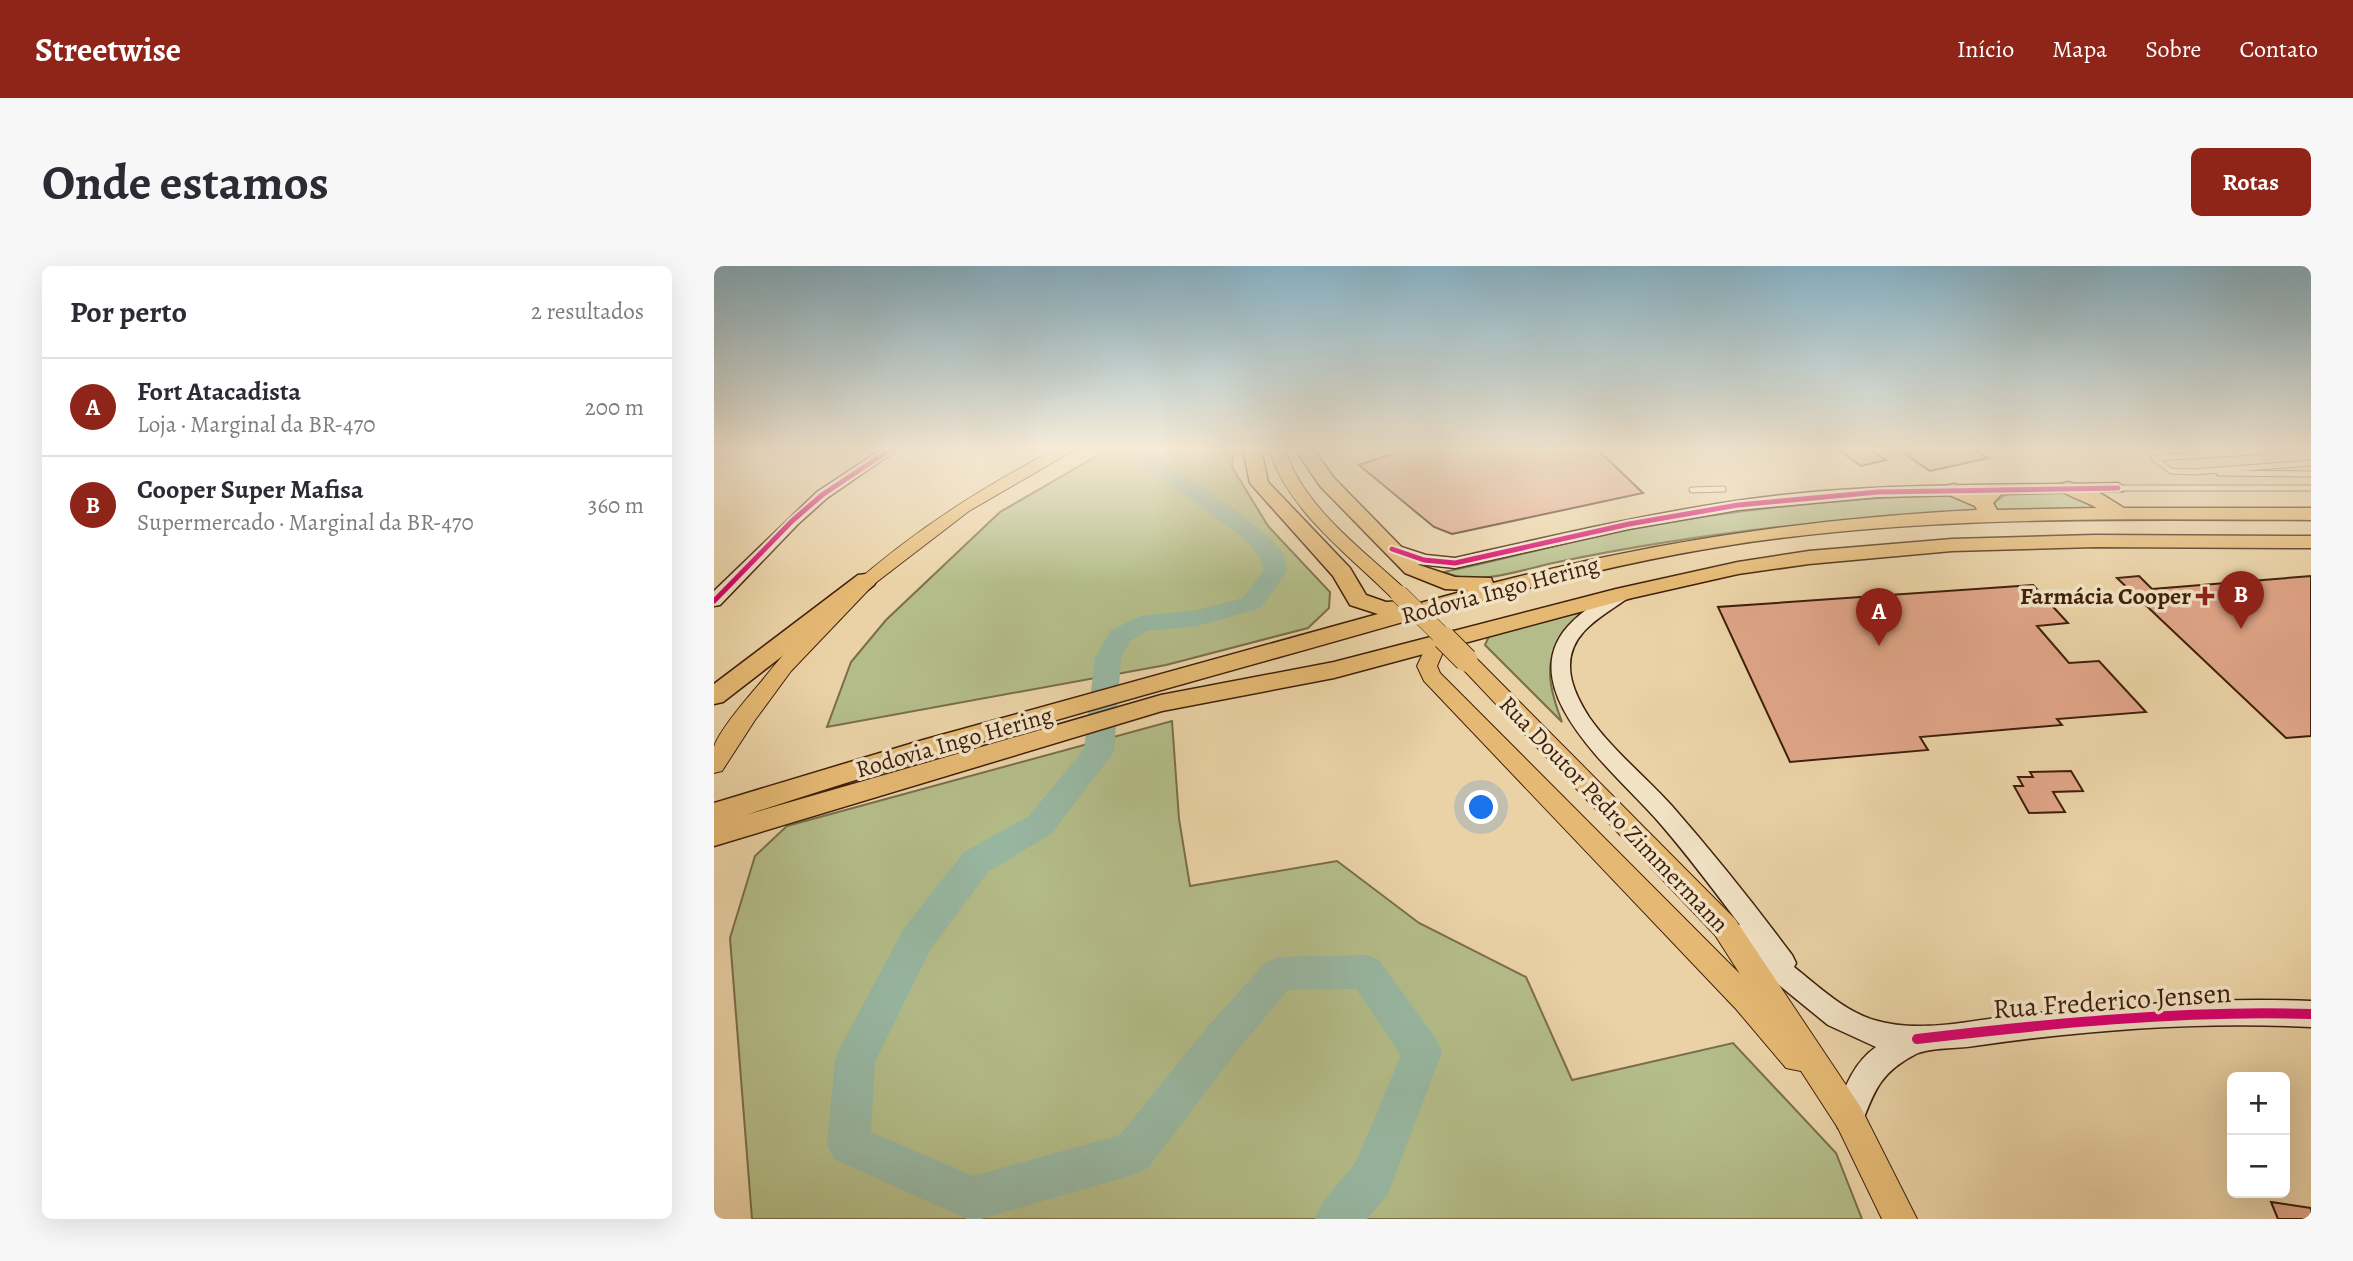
<!DOCTYPE html>
<html lang="pt">
<meta charset="utf-8">
<style>
:root{--surface:#fff;--page:#f7f7f7;--text:#2b2b33;--muted:#7c7c81;--line:#e1e1e2;--accent:#8f2418}
body{margin:0;font-family:Alegreya,serif;background:var(--page);color:var(--text)}
.controls{position:absolute;right:21px;bottom:21px;display:grid;overflow:hidden;border-radius:10px;box-shadow:0 7px 28px #0002}
.controls button{width:63px;height:63px;display:grid;place-items:center;padding:0;border:0;border-bottom:2px solid var(--line);background:var(--surface);color:var(--text);font:35px sans-serif}
.you{position:absolute;left:768px;top:542px;width:24px;height:24px;margin:-18px;border:5px solid #fff;border-radius:50%;background:#1a73e8;box-shadow:0 0 0 10px #1a73e833}
.badge{display:grid;place-items:center;width:46px;height:46px;border-radius:50%;background:var(--accent);color:#fff;font-size:23px;font-weight:700}
.pin{position:absolute;translate:-50% -58px;filter:drop-shadow(0 2px 4px #0008)}
.pin::after{content:'';position:absolute;top:37px;width:24px;height:21px;background:inherit;clip-path:polygon(0 0,100% 0,50% 100%)}
.list{margin:0;padding:0;list-style:none}
h2{display:flex;justify-content:space-between;align-items:center;height:91px;margin:0;padding:0 28px;font-size:30px}
h2 small{font-size:23px;font-weight:400;color:var(--muted)}
.list li{display:grid;grid-template-columns:46px 1fr auto;gap:21px;align-items:center;box-sizing:border-box;height:98px;padding:0 28px;border-top:2px solid var(--line)}
.list b{display:block;font-size:26px;white-space:nowrap}
.list p{margin:0;font-size:23px;white-space:nowrap;color:var(--muted)}
.list em{font-size:23px;font-style:normal;color:var(--muted)}
.map{position:relative;flex:none;width:1597px;height:953px;overflow:hidden;border-radius:10px}
header{display:flex;align-items:center;gap:42px;box-sizing:border-box;height:98px;padding:0 35px;background:var(--accent);color:#fff}
header strong{font-size:33px}
nav{display:flex;gap:38px;margin-inline-start:auto;font-size:24px}
.intro{display:flex;align-items:center;justify-content:space-between;box-sizing:border-box;height:168px;padding:0 42px}
h1{margin:0;font-size:49px}
.button{padding:18px 32px;border-radius:10px;background:var(--accent);color:#fff;font-size:24px;font-weight:700}
main{display:flex;gap:42px;padding:0 42px}
aside{flex:1;background:var(--surface);border-radius:10px;box-shadow:0 7px 28px #0002}
.map>svg:first-child{display:block}
</style>
<header>
<strong>Streetwise</strong>
<nav><a>Início</a><a>Mapa</a><a>Sobre</a><a>Contato</a></nav>
</header>
<div class="intro"><h1>Onde estamos</h1><a class="button">Rotas</a></div>
<main>
<aside>
<h2>Por perto<small>2 resultados</small></h2>
<ul class="list">
<li><span class="badge">A</span><div><b>Fort Atacadista</b><p>Loja · Marginal da BR-470</p></div><em>200 m</em></li>
<li><span class="badge">B</span><div><b>Cooper Super Mafisa</b><p>Supermercado · Marginal da BR-470</p></div><em>360 m</em></li>
</ul>
</aside>
<div class="map">
<svg width="1597" height="953" viewBox="0 0 1597 953">
<rect width="100%" height="100%" fill="#ead2a6"/>
<filter id="stains"><feTurbulence type="fractalNoise" baseFrequency=".00286" numOctaves="4"/><feColorMatrix values="0 0 0 0 .2 0 0 0 0 .09 0 0 0 0 .02 0 0 0 .5 -.17"/></filter>
<radialGradient id="worn" r=".72"><stop offset=".6" stop-color="#630" stop-opacity="0"/><stop offset="1" stop-color="#630" stop-opacity=".3"/></radialGradient>
<g fill="#b4bd89" stroke="#7a6e4a" stroke-width="2">
<polygon points="395,183 520,183 518,201 554,260 616,326 615,342 594,362 452,399 113,461 137,396 172,354 286,246"/>
<polygon points="1345,226 1357,227 1386,242 1281,244 1281,236 1293,228"/>
<path d="M1234,229l23,5 9,11c-144,7 -285,22 -427,52 -33,7 -76,24 -109,9 64,-13 128,-32 192,-44 103,-19 207,-30 312,-33z"/>
<path d="M872,342c-41,40 -44,61 -24,114l-77,-77 4,-9z"/>
<polygon points="458,455 465,553 476,620 623,595 705,657 812,711 858,814 1019,777 1122,887 1148,953 38,953 16,672 41,590 73,560"/>
</g>
<g fill="none" stroke-linecap="round" stroke-linejoin="round">
<polygon fill="#98b8a3" fill-rule="evenodd" points="407,183 431,183 523,245 558,274 570,289 573,305 547,342 484,360 433,365 416,375 407,392 400,486 337,568 274,606 216,684 161,796 157,866 259,910 406,869 494,760 552,696 565,691 652,689 665,694 722,773 728,786 674,928 653,953 601,953 608,937 642,896 687,789 642,723 574,724 522,786 434,902 419,909 267,953 253,953 120,893 113,878 121,794 127,780 190,662 250,586 315,550 370,483 381,392 397,364 427,350 483,344 529,332 549,305 546,290 527,270"/>
</g>
<g fill="#e0a588" stroke="#3f1f0a" stroke-width="2">
<polygon points="694,183 883,183 929,227 738,268 720,261 645,199"/>
<polygon points="1123,183 1155,183 1172,194 1147,200"/>
<polygon points="1214,183 1259,183 1274,192 1216,205 1191,188"/>
<polygon points="1425,310 1438,323 1597,310 1597,470 1572,472 1403,312"/>
<polygon points="1319,319 1354,357 1323,360 1355,397 1385,395 1432,446 1343,453 1348,459 1206,471 1214,484 1076,496 1004,341"/>
<polygon points="1357,505 1369,525 1339,526 1351,546 1315,547 1300,520 1309,520 1304,511 1319,511 1316,506"/>
<polygon points="1557,936 1597,942 1597,953 1564,953"/>
</g>
<g fill="none" stroke-linecap="round" stroke-linejoin="round">
<g stroke="#6a4c31" stroke-width="7">
<g id="lane">
<polyline points="1440,192 1457,205 1480,206 1597,197"/>
<polyline points="1440,192 1593,183"/>
<polyline points="1505,207 1597,208"/>
<polyline points="1405,222 1597,222"/>
<polyline points="978,224 1009,223"/>
</g>
</g>
<g stroke="#3f1f0a" stroke-width="3">
<g id="secondary">
<polygon points="168,183 184,183 113,232 84,258 6,339 0,340 0,325 103,226"/>
<path d="M1404,217l8,5 -3,3 -245,6 -140,13 -109,19 -174,39 -37,-4 -34,-15 8,-5 34,11 29,3c93,-21 186,-43 281,-57 126,-19 255,-15 382,-18z"/>
<path d="M908,323l9,5 -3,4c-25,18 -59,34 -58,69 0,17 10,36 19,50 23,33 56,59 83,89 42,48 82,98 120,149l4,8 -2,4c24,19 50,44 80,53 49,15 105,-2 154,-6 94,-9 188,-17 283,-13v26c-112,-6 -226,3 -337,19 -17,3 -43,1 -58,8 -37,19 -42,38 -56,74l-11,4 -11,-4 -4,-11c10,-27 18,-53 42,-70l-48,-22 -102,-83 -4,-8 4,-8 14,-1c-27,-36 -54,-72 -83,-105 -41,-47 -152,-135 -84,-199 12,-11 33,-28 49,-32z"/>
</g>
</g>
<g stroke="#3f1f0a" stroke-width="2">
<g id="primary">
<path d="M342,183h20l-107,62 -95,73 -83,87 -36,49 -33,51 -8,2c0,-7 0,-19 0,-26 5,-17 35,-51 47,-65 79,-101 182,-175 295,-233z"/>
<path d="M555,183h16c18,58 78,101 121,141l2,4 -2,4h-14c-43,-43 -105,-88 -123,-149z"/>
<polygon points="722,373 732,379 723,400 726,407 1026,708 1001,669 745,399 742,394 745,389 759,389 1021,653 1146,840 1203,953 1168,953 1124,862 1087,805 1072,802 1022,743 710,415 703,400 715,374"/>
</g>
</g>
<g stroke="#3f1f0a" stroke-width="3">
<g id="highway">
<path d="M529,183h18l7,33 82,86 16,27 20,7 18,-1 9,4 55,-15 -23,-1 -40,-16 -85,-87 -25,-37h18l21,29 85,87 36,12 36,1 2,5c160,-41 320,-65 484,-73l-2,-4 -28,-12 -2,-4 2,-4 7,-2 26,10 10,-9h14l2,4 -13,14 4,7 100,-2c-11,-7 -30,-11 -38,-20l2,-4 7,-2 27,8 29,18h187v12c-177,-1 -355,-4 -531,18 -171,21 -336,73 -501,119 -179,50 -357,100 -533,158l415,-120 173,-33 282,-73 122,-27 71,-11 143,-12 143,-4 216,1v12l-216,-1 -143,4 -143,13 -71,10 -106,24 -298,80 -172,33 -448,135v-43l209,-63 455,-126 -28,-9 -17,-29 -83,-93z"/>
<polygon points="152,308 160,309 163,314 160,319 9,436 0,438 0,418 144,309"/>
</g>
</g>
<use href="#lane" stroke="#f1e2c5" stroke-width="5"/>
<use href="#secondary" fill="#f1e2c5" fill-rule="evenodd"/>
<use href="#primary" fill="#e5b973" fill-rule="evenodd"/>
<use href="#highway" fill="#e5b973" fill-rule="evenodd"/>
<g stroke="#3f1f0a" stroke-width="19" stroke-linecap="butt">
<polyline id="primary-bridge-far1" points="685,328 732,374"/>
</g>
<g stroke="#3f1f0a" stroke-width="25" stroke-linecap="butt">
<polyline id="primary-bridge" points="730,372 752,394"/>
</g>
<use href="#primary-bridge-far1" stroke="#e5b973" stroke-width="18"/>
<use href="#primary-bridge" stroke="#e5b973" stroke-width="23"/>
<g stroke="#f1e2c5" stroke-width="9">
<g id="cycleway-far1">
<polyline points="678,283 710,294 741,297 915,258 1024,239 1164,226 1404,222"/>
<polyline points="0,335 78,255 108,229 177,183"/>
</g>
</g>
<g stroke="#f1e2c5" stroke-width="14">
<path id="cycleway" d="M1203,773c130,-15 263,-29 394,-25"/>
</g>
<use href="#cycleway-far1" stroke="#d6006c" stroke-width="5"/>
<use href="#cycleway" stroke="#d6006c" stroke-width="10"/>
</g>
<linearGradient id="sky" x2="0" y2="1"><stop stop-color="#88b6cc"/><stop offset="0.58" stop-color="#f6ebd7"/><stop offset="1" stop-color="#f6ebd7" stop-opacity="0"/></linearGradient>
<rect width="1597" height="316" fill="url(#sky)"/>
<path fill="#8f2418" stroke="#f1e2c5" stroke-width="2.5" d="M1487.5 319.5h7v7h7v7h-7v7h-7v-7h-7v-7h7z"/>
<g text-anchor="middle" dominant-baseline="central" stroke-width="7" stroke-linejoin="round" paint-order="stroke">
<g font-size="24" fill="#3f1f0a" stroke="#f1e2c5">
<text transform="translate(786 324) rotate(-15)">Rodovia Ingo Hering</text>
<text transform="translate(240 476) rotate(-16)">Rodovia Ingo Hering</text>
<text transform="translate(900 548) rotate(46)">Rua Doutor Pedro Zimmermann</text>
</g>
<g font-size="24" font-weight="bold" fill="#3f1f0a" stroke="#f1e2c5" text-anchor="end">
<text x="1477" y="330">Farmácia Cooper</text>
</g>
<g font-size="28" fill="#3f1f0a" stroke="#f1e2c5">
<text transform="translate(1398 735) rotate(-4)">Rua Frederico Jensen</text>
</g>
</g>
<rect width="100%" height="100%" filter="url(#stains)"/>
<rect width="100%" height="100%" fill="url(#worn)"/>
</svg>
<div class="controls">
<button>+</button>
<button>−</button>
</div>
<div class="you"></div>
<div class="pin badge" style="left:1165px;top:380px">A</div>
<div class="pin badge" style="left:1527px;top:363px">B</div>
</div>
</main>
